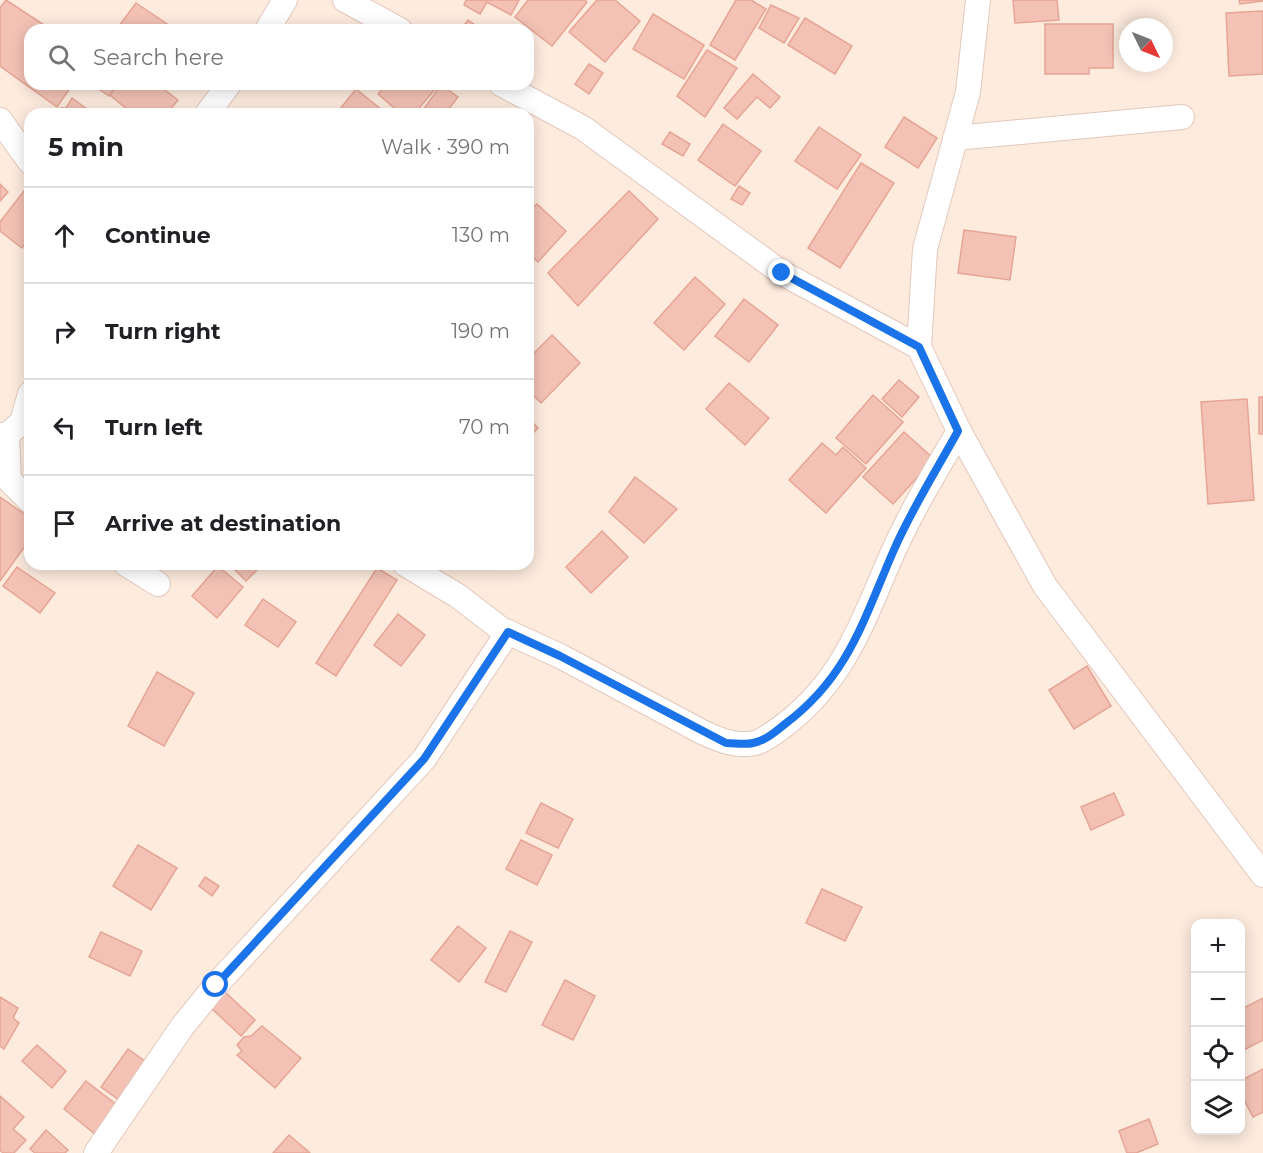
<!DOCTYPE html>
<meta charset="utf-8">
<style>
:root{--surface:#fff;--page:#f2f2f2;--text:#202124;--muted:#757577;--line:#e0e0e0}
body{margin:0;font-family:Montserrat,sans-serif;background:var(--page);color:var(--text)}
.controls{position:absolute;right:18px;bottom:18px;display:grid;overflow:hidden;border-radius:12px;box-shadow:0 3px 15px #0003}
.controls button{width:54px;height:54px;display:grid;place-items:center;padding:0;border:0;border-bottom:2px solid var(--line);background:var(--surface);color:var(--text);font:30px sans-serif}
.compass{position:absolute;left:1119px;top:18px;width:54px;height:54px;border-radius:50%;background:var(--surface);box-shadow:0 3px 15px #0003;rotate:133deg}
.stop{position:absolute;width:18px;height:18px;margin:-14px;border:4px solid #1a73e8;border-radius:50%;background:#fff}
.stop.end{background:#1a73e8;border-color:#fff;box-shadow:0 2px 6px #0008}
.list{margin:0;padding:0;list-style:none}
h2{display:flex;justify-content:space-between;align-items:center;height:78px;margin:0;padding:0 24px;font-size:26px}
h2 small{font-size:20px;font-weight:400;color:var(--muted)}
.list li{display:grid;grid-template-columns:39px 1fr auto;gap:18px;align-items:center;box-sizing:border-box;height:96px;padding:0 24px;border-top:2px solid var(--line)}
.list b{display:block;font-size:22px;white-space:nowrap}
.list em{font-size:20px;font-style:normal;color:var(--muted)}
.icon{flex:none;width:33px;height:33px;fill:none;stroke:currentColor;stroke-width:2;stroke-linecap:round;stroke-linejoin:round}
.map{position:relative;flex:none;width:1263px;height:1153px;overflow:hidden}
.search{position:absolute;background:var(--surface);box-shadow:0 3px 15px #0003;left:24px;top:24px;width:510px;height:66px;display:flex;align-items:center;gap:15px;box-sizing:border-box;padding:0 21px;border-radius:18px;color:var(--muted);font-size:22px}
.panel{position:absolute;background:var(--surface);box-shadow:0 3px 15px #0003;left:24px;top:108px;width:510px;height:462px;border-radius:18px}
.map>svg:first-child{display:block}
</style>
<div class="map">
<svg width="1263" height="1153" viewBox="0 0 1263 1153">
<rect width="100%" height="100%" fill="#fdebde"/>
<g fill="#f3c2b5" stroke="#e6a595" stroke-width="1.5">
<polygon points="6,0 52,30 30,30 30,84 73,84 57,107 0,66 0,8"/>
<polygon points="466,0 519,0 511,15 487,2 480,14 464,5"/>
<polygon points="528,0 585,0 587,2 552,46 515,17"/>
<polygon points="597,0 615,0 640,21 605,62 569,32"/>
<polygon points="736,0 751,0 766,9 735,60 710,45"/>
<polygon points="1013,0 1057,0 1059,20 1015,23"/>
<polygon points="1239,0 1263,0 1263,1 1240,4"/>
<polygon points="136,3 176,30 116,30"/>
<polygon points="771,5 799,18 784,43 759,28"/>
<polygon points="1263,11 1263,74 1229,76 1226,13"/>
<polygon points="653,14 704,45 684,79 633,49"/>
<polygon points="805,18 852,46 835,74 788,45"/>
<polygon points="468,20 481,29 480,30 462,28"/>
<polygon points="1045,24 1113,24 1113,68 1089,68 1089,74 1045,74"/>
<polygon points="707,50 737,68 705,117 677,96"/>
<polygon points="589,64 603,73 589,94 575,84"/>
<polygon points="753,74 780,97 770,108 757,97 737,119 724,108"/>
<polygon points="91,84 117,84 109,96"/>
<polygon points="118,84 157,84 178,100 166,114 133,114 110,95"/>
<polygon points="387,84 433,84 437,87 414,114 401,114 378,94"/>
<polygon points="441,85 458,97 445,114 420,114"/>
<polygon points="356,89 387,114 336,114"/>
<polygon points="72,98 94,114 57,114 61,108 66,108"/>
<polygon points="904,117 937,138 918,168 885,147"/>
<polygon points="723,124 761,151 735,186 698,160"/>
<polygon points="819,127 861,155 837,189 795,161"/>
<polygon points="670,132 690,144 683,156 662,144"/>
<polygon points="861,163 894,183 840,268 808,248"/>
<polygon points="0,184 8,192 0,201"/>
<polygon points="28,186 30,188 30,237 22,248 0,231 0,222"/>
<polygon points="739,186 750,193 742,205 731,199"/>
<polygon points="629,191 658,219 578,306 548,273"/>
<polygon points="537,204 566,231 538,262 528,253 528,212"/>
<polygon points="964,230 1016,237 1010,280 958,273"/>
<polygon points="695,277 725,304 684,350 654,323"/>
<polygon points="744,299 778,325 749,362 715,336"/>
<polygon points="552,335 580,363 541,403 528,390 528,359"/>
<polygon points="899,380 919,397 902,417 882,399"/>
<polygon points="729,383 769,418 745,445 706,409"/>
<polygon points="873,395 903,422 866,464 836,438"/>
<rect x="1259" y="397" width="4" height="37"/>
<polygon points="1247,399 1254,500 1208,504 1201,402"/>
<polygon points="528,418 538,428 528,438"/>
<polygon points="904,432 934,459 893,504 863,477"/>
<polygon points="822,443 836,455 843,447 866,468 826,513 789,480"/>
<polygon points="635,477 677,509 644,543 609,512"/>
<polygon points="0,497 30,518 30,539 0,581"/>
<polygon points="602,531 628,557 591,593 566,567"/>
<polygon points="229,564 263,564 246,581"/>
<polygon points="218,566 243,587 217,618 192,596"/>
<polygon points="17,567 55,593 40,613 3,586"/>
<polygon points="377,568 397,580 336,676 316,663"/>
<polygon points="263,599 296,622 278,647 245,625"/>
<polygon points="398,614 425,635 401,666 374,645"/>
<polygon points="1087,666 1111,706 1074,729 1049,690"/>
<polygon points="157,672 194,693 164,746 128,726"/>
<polygon points="1114,793 1124,815 1091,830 1081,807"/>
<polygon points="541,803 573,819 558,848 526,833"/>
<polygon points="521,840 552,855 537,885 506,869"/>
<polygon points="138,845 177,868 151,910 113,886"/>
<polygon points="205,877 219,886 212,896 199,886"/>
<polygon points="822,889 862,907 845,941 806,923"/>
<polygon points="458,926 486,948 459,982 431,960"/>
<polygon points="510,931 532,942 506,992 485,982"/>
<polygon points="101,932 142,951 130,976 89,957"/>
<polygon points="565,980 595,996 573,1040 542,1025"/>
<polygon points="224,991 255,1020 241,1036 209,1006"/>
<polygon points="0,997 18,1008 13,1018 19,1023 4,1049 0,1046"/>
<polygon points="1263,998 1263,1040 1240,1052 1240,1010"/>
<polygon points="262,1026 301,1058 275,1088 237,1055 242,1051 237,1045 244,1037 251,1036"/>
<polygon points="37,1045 66,1071 52,1088 22,1061"/>
<polygon points="128,1049 146,1062 119,1100 101,1087"/>
<polygon points="1263,1069 1263,1112 1253,1117 1240,1092 1240,1081"/>
<polygon points="86,1081 118,1106 96,1135 64,1109"/>
<polygon points="0,1096 24,1117 13,1129 26,1140 14,1153 3,1153 0,1150"/>
<polygon points="1149,1119 1158,1144 1136,1153 1127,1153 1119,1131"/>
<polygon points="46,1130 68,1150 65,1153 35,1153 30,1149"/>
<polygon points="289,1135 310,1153 273,1153"/>
</g>
<g fill="none" stroke-linecap="round" stroke-linejoin="round">
<g stroke="#e3c8bd" stroke-width="26">
<g id="minor">
<polyline points="345,0 400,30"/>
<polyline points="267,30 285,0"/>
<polyline points="501,84 583,128 782,273 919,347 959,431 1045,586 1263,875"/>
<polyline points="207,114 229,84"/>
<polyline points="0,120 30,162"/>
<polyline points="955,138 1182,117"/>
<polyline points="919,347 925,249 968,92 978,0"/>
<polyline points="0,435 7,435 22,422 30,394"/>
<polyline points="7,435 9,480 30,501"/>
<polyline points="126,564 158,584"/>
<path d="M405,564l53,32 43,33 59,27 142,76c17,8 34,15 53,11 11,-3 21,-12 31,-19 60,-47 78,-106 107,-172 19,-42 43,-82 66,-121"/>
<polyline points="96,1153 182,1027 216,985 424,759 508,632"/>
</g>
</g>
<use href="#minor" stroke="#fff" stroke-width="24"/>
</g>
<g fill="none" stroke-linecap="round" stroke-linejoin="round">
<path stroke="#1a73e8" stroke-width="8" d="M216,985l208,-226 84,-127 52,24 166,87c9,0 19,2 27,0 12,-2 23,-12 32,-19 63,-47 78,-103 108,-172 18,-42 43,-81 65,-121l-39,-84 -137,-74"/>
</g>
</svg>
<div class="controls">
<button>+</button>
<button>−</button>
<button><svg class="icon" aria-label="locate" viewBox="0 0 24 24"><circle cx="12" cy="12" r="6"/><path d="M12 2v4M12 18v4M2 12h4M18 12h4"/></svg></button>
<button><svg class="icon" aria-label="layers" viewBox="0 0 24 24"><path d="M12 4l9 5-9 5-9-5zM3 14l9 5 9-5"/></svg></button>
</div>
<svg class="compass" viewBox="-18 -18 36 36"><path d="M0-13l5 13h-10z" fill="#e53935"/><path d="M0 13l5-13h-10z" fill="#757577"/></svg>
<div class="stop" style="left:216px;top:985px"></div>
<div class="stop end" style="left:782px;top:273px"></div>
<div class="search"><svg class="icon" aria-label="search" viewBox="0 0 24 24"><circle cx="10" cy="10" r="6"/><path d="M15 15l6 6"/></svg>Search here</div>
<section class="panel">
<h2>5 min<small>Walk · 390 m</small></h2>
<ul class="list">
<li><svg class="icon" aria-label="ahead" viewBox="0 0 24 24"><path d="M12 20V5M6 11l6-6 6 6"/></svg><div><b>Continue</b></div><em>130 m</em></li>
<li><svg class="icon" aria-label="right" viewBox="0 0 24 24"><path d="M7 20v-9h11M14 6l5 5-5 5"/></svg><div><b>Turn right</b></div><em>190 m</em></li>
<li><svg class="icon" aria-label="left" viewBox="0 0 24 24"><path d="M17 20v-9H6M10 6l-5 5 5 5"/></svg><div><b>Turn left</b></div><em>70 m</em></li>
<li><svg class="icon" aria-label="arrive" viewBox="0 0 24 24"><path d="M6 21V4h12l-3 4 3 4H6"/></svg><div><b>Arrive at destination</b></div></li>
</ul>
</section>
</div>
